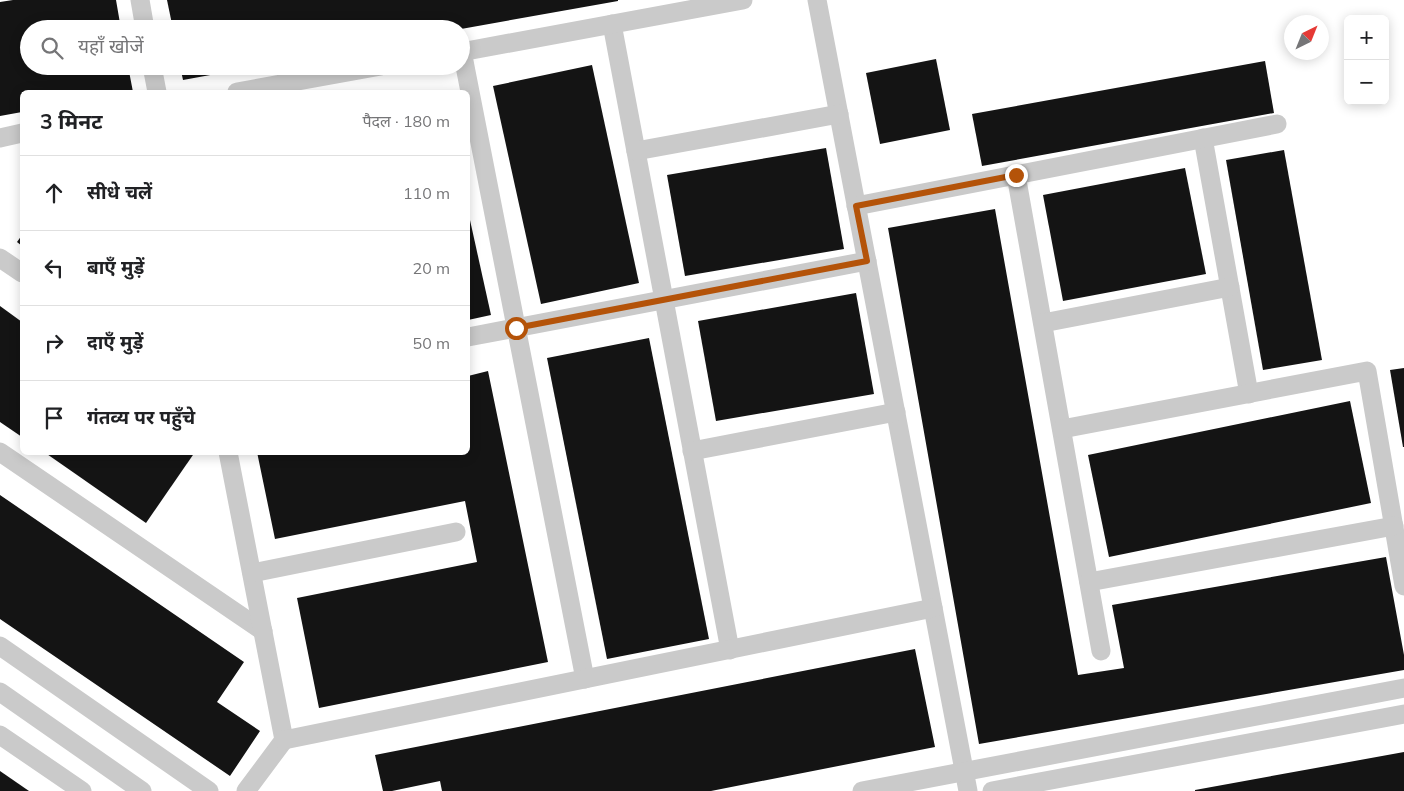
<!DOCTYPE html>
<html lang="hi">
<meta charset="utf-8">
<style>
:root{--surface:#fff;--page:#f2f2f2;--text:#202124;--muted:#757577;--line:#e0e0e0}
body{margin:0;font-family:Mulish,"Noto Sans Devanagari",sans-serif;background:var(--page);color:var(--text)}
.controls{position:absolute;right:15px;top:15px;display:grid;overflow:hidden;border-radius:8px;box-shadow:0 2px 12px #0003}
.controls button{width:45px;height:45px;display:grid;place-items:center;padding:0;border:0;border-bottom:1px solid var(--line);background:var(--surface);color:var(--text);font:25px sans-serif}
.compass{position:absolute;left:1284px;top:15px;width:45px;height:45px;border-radius:50%;background:var(--surface);box-shadow:0 2px 12px #0003;rotate:43deg}
.stop{position:absolute;width:15px;height:15px;margin:-11px;border:4px solid #b45309;border-radius:50%;background:#fff}
.stop.end{background:#b45309;border-color:#fff;box-shadow:0 1px 5px #0008}
.list{margin:0;padding:0;list-style:none}
h2{display:flex;justify-content:space-between;align-items:center;height:65px;margin:0;padding:0 20px;font-size:21px}
h2 small{font-size:16px;font-weight:400;color:var(--muted)}
.list li{display:grid;grid-template-columns:32px 1fr auto;gap:15px;align-items:center;box-sizing:border-box;height:75px;padding:0 20px;border-top:1px solid var(--line)}
.list b{display:block;font-size:19px;white-space:nowrap}
.list em{font-size:16px;font-style:normal;color:var(--muted)}
.icon{flex:none;width:28px;height:28px;fill:none;stroke:currentColor;stroke-width:2;stroke-linecap:round;stroke-linejoin:round}
.map{position:relative;flex:none;width:1404px;height:791px;overflow:hidden}
.search{position:absolute;background:var(--surface);box-shadow:0 2px 12px #0003;left:20px;top:20px;width:450px;height:55px;display:flex;align-items:center;gap:12px;box-sizing:border-box;padding:0 18px;border-radius:28px;color:var(--muted);font-size:19px}
.panel{position:absolute;background:var(--surface);box-shadow:0 2px 12px #0003;left:20px;top:90px;width:450px;height:365px;border-radius:8px}
.map>svg:first-child{display:block}
</style>
<div class="map">
<svg width="1404" height="791" viewBox="0 0 1404 791">
<rect width="100%" height="100%" fill="#fff"/>
<g fill="#141414">
<polygon points="13,0 116,0 121,29 29,29 29,66 128,66 133,92 22,92 22,112 0,116 0,2"/>
<polygon points="167,0 618,0 618,1 461,29 173,29"/>
<polygon points="936,59 950,130 880,144 866,73"/>
<polygon points="1265,61 1274,113 982,166 972,114"/>
<polygon points="592,65 639,283 541,304 493,86"/>
<polygon points="180,66 254,66 254,67 183,80"/>
<polygon points="826,148 844,249 685,276 667,175"/>
<polygon points="1284,150 1322,360 1263,370 1226,160"/>
<polygon points="1185,168 1206,274 1063,301 1043,195"/>
<polygon points="995,209 1078,675 1124,668 1112,605 1386,557 1404,655 1404,670 979,744 888,228"/>
<polygon points="468,211 491,315 468,320"/>
<polygon points="22,235 22,246 17,242"/>
<polygon points="856,293 874,394 716,421 698,321"/>
<polygon points="0,306 22,322 22,437 0,422"/>
<polygon points="649,338 709,639 607,659 547,358"/>
<polygon points="1404,368 1404,447 1403,447 1390,370"/>
<polygon points="488,371 548,662 319,708 297,598 477,562 465,501 275,539 257,452 468,452 468,376"/>
<polygon points="1350,401 1371,503 1109,557 1088,455"/>
<polygon points="44,452 195,452 146,523"/>
<polygon points="0,495 244,662 217,702 260,731 230,776 0,619"/>
<polygon points="915,649 935,747 711,791 442,791 440,781 392,791 383,791 375,755"/>
<polygon points="1404,752 1404,791 1195,791 1195,790"/>
<polygon points="0,771 29,791 0,791"/>
</g>
<g fill="none" stroke-linecap="round" stroke-linejoin="round">
<g stroke="#cacaca" stroke-width="19">
<polyline points="140,0 145,29"/>
<polyline points="817,0 968,791"/>
<polyline points="612,24 730,650"/>
<polyline points="462,51 585,679"/>
<polyline points="461,52 743,0"/>
<polyline points="152,66 157,92"/>
<polyline points="237,92 381,66"/>
<polyline points="0,138 22,133"/>
<polyline points="1203,138 1249,394"/>
<polyline points="636,151 839,114"/>
<polyline points="1016,175 1101,651"/>
<polyline points="856,206 1277,124"/>
<polyline points="0,258 22,273"/>
<polyline points="1043,323 1230,287"/>
<polyline points="468,337 867,261"/>
<polyline points="1062,429 1367,371 1404,586"/>
<polyline points="692,451 896,412"/>
<polyline points="0,452 263,631"/>
<polyline points="228,452 284,740 246,791"/>
<polyline points="252,573 456,532"/>
<polyline points="1089,582 1394,526"/>
<polyline points="0,646 209,791"/>
<polyline points="0,692 142,791"/>
<polyline points="0,735 82,791"/>
<polyline points="284,740 933,608"/>
<polyline points="862,791 1404,688"/>
<polyline points="992,791 1404,714"/>
</g>
</g>
<g fill="none" stroke-linecap="round" stroke-linejoin="round">
<polyline stroke="#b45309" stroke-width="6" points="516,328 867,261 856,206 1016,175"/>
</g>
</svg>
<div class="controls">
<button>+</button>
<button>−</button>
</div>
<svg class="compass" viewBox="-18 -18 36 36"><path d="M0-13l5 13h-10z" fill="#e53935"/><path d="M0 13l5-13h-10z" fill="#757577"/></svg>
<div class="stop" style="left:516px;top:328px"></div>
<div class="stop end" style="left:1016px;top:175px"></div>
<div class="search"><svg class="icon" aria-label="search" viewBox="0 0 24 24"><circle cx="10" cy="10" r="6"/><path d="M15 15l6 6"/></svg>यहाँ खोजें</div>
<section class="panel">
<h2>3 मिनट<small>पैदल · 180 m</small></h2>
<ul class="list">
<li><svg class="icon" aria-label="ahead" viewBox="0 0 24 24"><path d="M12 20V5M6 11l6-6 6 6"/></svg><div><b>सीधे चलें</b></div><em>110 m</em></li>
<li><svg class="icon" aria-label="left" viewBox="0 0 24 24"><path d="M17 20v-9H6M10 6l-5 5 5 5"/></svg><div><b>बाएँ मुड़ें</b></div><em>20 m</em></li>
<li><svg class="icon" aria-label="right" viewBox="0 0 24 24"><path d="M7 20v-9h11M14 6l5 5-5 5"/></svg><div><b>दाएँ मुड़ें</b></div><em>50 m</em></li>
<li><svg class="icon" aria-label="arrive" viewBox="0 0 24 24"><path d="M6 21V4h12l-3 4 3 4H6"/></svg><div><b>गंतव्य पर पहुँचे</b></div></li>
</ul>
</section>
</div>
